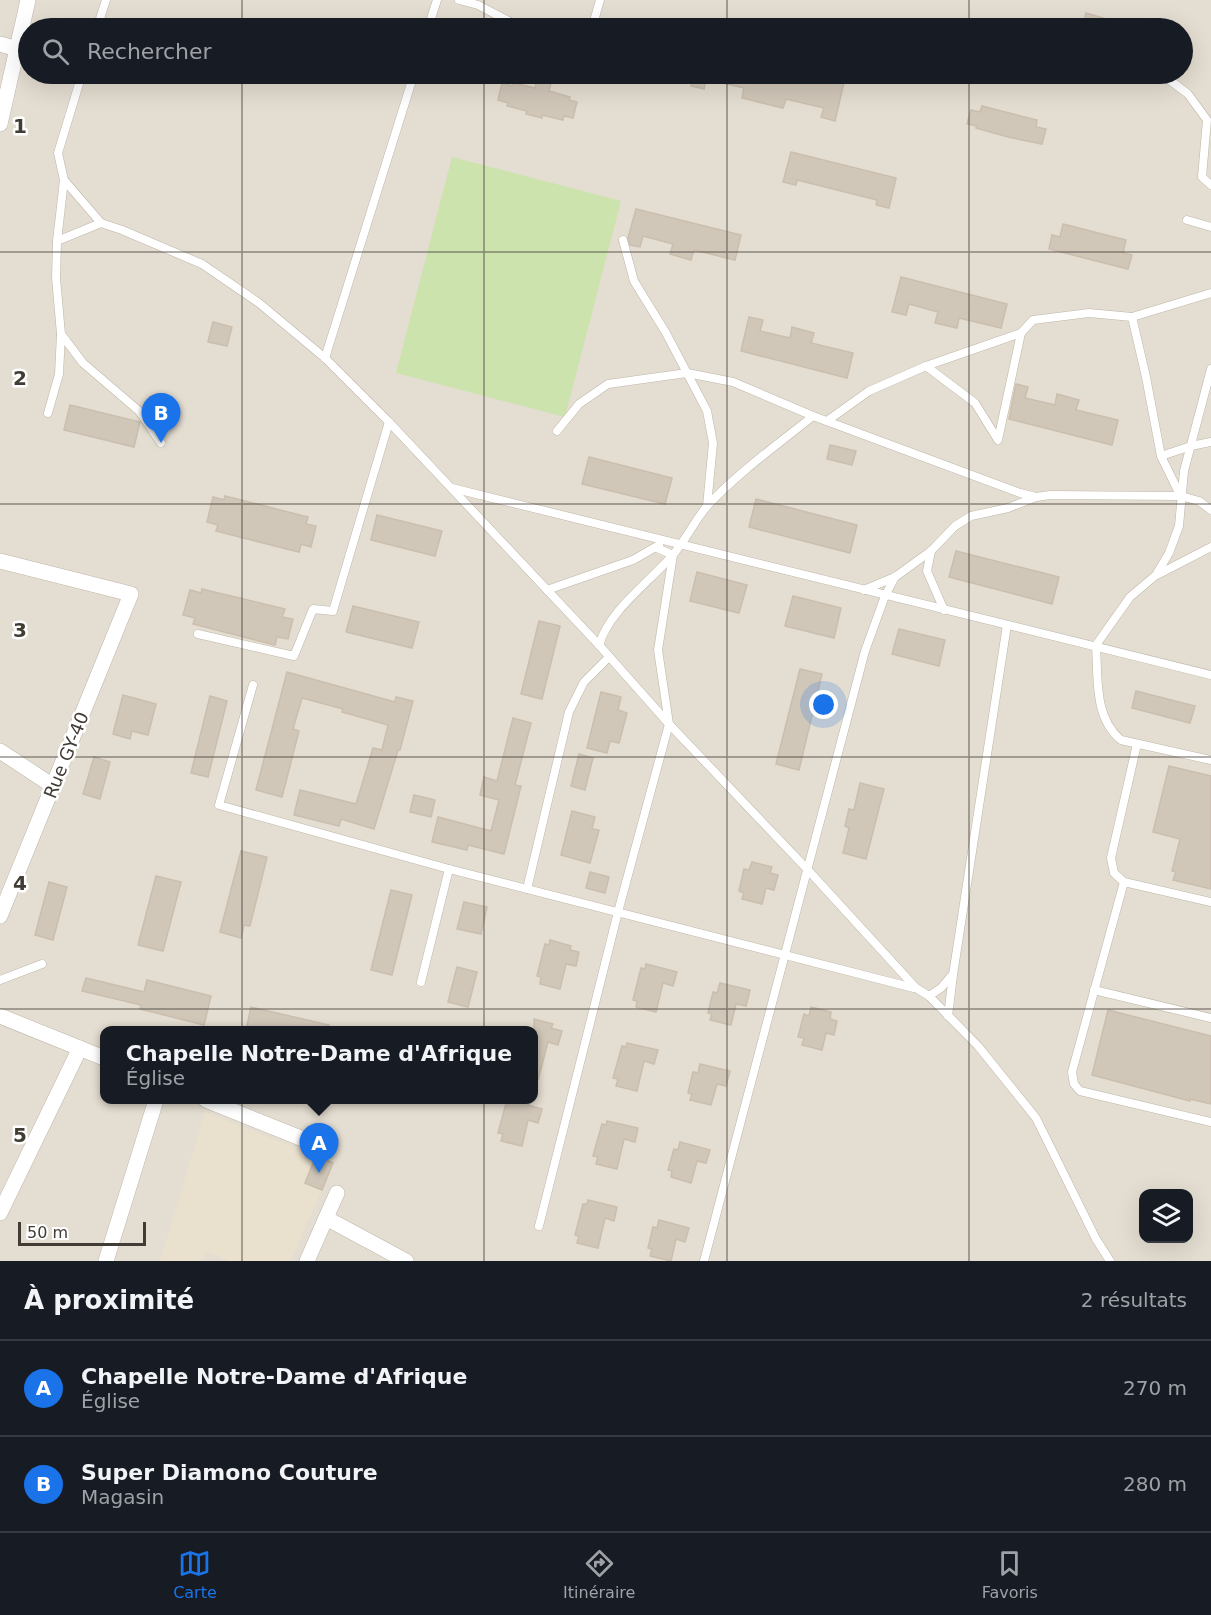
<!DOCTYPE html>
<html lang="fr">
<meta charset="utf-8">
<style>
:root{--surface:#171b24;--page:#242831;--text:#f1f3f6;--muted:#9ea1a6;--line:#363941;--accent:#1a73e8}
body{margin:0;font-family:"DejaVu Sans",sans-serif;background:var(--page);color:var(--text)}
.controls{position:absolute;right:18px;bottom:18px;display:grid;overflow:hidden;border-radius:12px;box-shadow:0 6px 24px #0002}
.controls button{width:54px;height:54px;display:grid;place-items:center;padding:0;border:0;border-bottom:2px solid var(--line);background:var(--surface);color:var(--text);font:30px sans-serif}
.scale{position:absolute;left:18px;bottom:15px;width:128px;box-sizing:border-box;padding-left:6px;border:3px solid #413c34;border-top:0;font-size:16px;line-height:21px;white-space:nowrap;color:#413c34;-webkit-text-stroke:4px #fff;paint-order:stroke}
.you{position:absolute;left:824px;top:705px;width:21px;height:21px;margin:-15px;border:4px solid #fff;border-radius:50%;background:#1a73e8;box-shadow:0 0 0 9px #1a73e833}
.badge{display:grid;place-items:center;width:39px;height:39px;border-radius:50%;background:var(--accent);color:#fff;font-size:20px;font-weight:700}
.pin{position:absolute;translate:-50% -50px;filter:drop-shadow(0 2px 3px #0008)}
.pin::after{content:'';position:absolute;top:32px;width:21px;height:18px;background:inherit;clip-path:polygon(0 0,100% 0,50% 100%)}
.popup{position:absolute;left:100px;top:1026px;width:438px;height:78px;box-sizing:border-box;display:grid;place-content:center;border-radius:12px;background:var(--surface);filter:drop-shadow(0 2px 4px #0005);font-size:20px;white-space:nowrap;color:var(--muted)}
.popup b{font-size:22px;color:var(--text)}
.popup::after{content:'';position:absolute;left:50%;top:100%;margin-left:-12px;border:12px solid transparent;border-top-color:var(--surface)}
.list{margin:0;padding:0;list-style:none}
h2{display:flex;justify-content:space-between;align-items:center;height:78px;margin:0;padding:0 24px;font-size:26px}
h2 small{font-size:20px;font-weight:400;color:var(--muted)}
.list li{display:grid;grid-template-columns:39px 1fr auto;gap:18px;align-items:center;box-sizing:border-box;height:96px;padding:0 24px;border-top:2px solid var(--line)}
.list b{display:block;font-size:22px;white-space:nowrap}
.list p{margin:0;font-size:20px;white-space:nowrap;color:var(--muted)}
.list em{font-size:20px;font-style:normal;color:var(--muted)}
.icon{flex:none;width:33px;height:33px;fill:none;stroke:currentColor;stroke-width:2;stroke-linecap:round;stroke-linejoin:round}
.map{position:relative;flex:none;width:1211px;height:1261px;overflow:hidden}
.search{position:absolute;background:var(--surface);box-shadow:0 6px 24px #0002;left:18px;right:18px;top:18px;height:66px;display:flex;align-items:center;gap:15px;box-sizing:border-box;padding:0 21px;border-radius:33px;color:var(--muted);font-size:22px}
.sheet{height:270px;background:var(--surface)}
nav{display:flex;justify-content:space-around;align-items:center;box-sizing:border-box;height:84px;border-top:2px solid var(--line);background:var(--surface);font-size:16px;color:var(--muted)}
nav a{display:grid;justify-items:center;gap:3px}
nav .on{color:var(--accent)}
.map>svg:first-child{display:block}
</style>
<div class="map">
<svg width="1211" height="1261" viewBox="0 0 1211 1261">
<rect width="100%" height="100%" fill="#f0ece3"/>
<path fill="#e4ddd1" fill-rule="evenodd" d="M0,0h1211v1261h-1211zM28,28h1154v46h-1154zM104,1030h430v70h-430zM1144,1194h44v44h-44z"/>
<polygon fill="#e9e0cd" points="205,1112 333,1163 291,1261 230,1261 206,1252 202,1261 160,1261"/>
<polygon fill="#cce3ad" points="452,157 621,201 565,417 396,373"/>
<g fill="#d1c7b9" stroke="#cbbead" stroke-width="1.5">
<polygon points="1086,13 1127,25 1127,28 1082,28"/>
<polygon points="694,74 794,74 812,78 812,74 846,74 835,121 821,117 824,108 786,99 783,108 742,98 744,88 706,79 704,89 691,86"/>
<polygon points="537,80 551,83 549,91 570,97 569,100 577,102 573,118 564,116 563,120 542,115 542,118 526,114 527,111 507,106 508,103 498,100 502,83 512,86 513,83 535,88"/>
<polygon points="982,106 1037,120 1036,127 1046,129 1042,144 1008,137 976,128 977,126 967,124 971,110 980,112"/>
<polygon points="791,152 896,178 889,208 876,205 877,200 797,180 796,185 783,182"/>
<polygon points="636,209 741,235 735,260 694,250 691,260 670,254 673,244 643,236 640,247 630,245 628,238"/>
<polygon points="1063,224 1126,240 1123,253 1132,255 1128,269 1049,249 1052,235 1060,237"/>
<polygon points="901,277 1007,304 1001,328 959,318 957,328 935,323 938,312 909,304 906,315 892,312"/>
<polygon points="749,317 763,320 760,331 790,338 792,327 814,333 811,343 853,353 847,378 741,351"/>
<polygon points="213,322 232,327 227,346 208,342"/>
<polygon points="1016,384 1028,387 1025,398 1055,405 1057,394 1079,400 1076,410 1118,420 1112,445 1009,419"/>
<polygon points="70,405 140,422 134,447 64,430"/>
<polygon points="830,445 856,451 852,465 827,459"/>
<polygon points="589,457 672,478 665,504 582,484"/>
<polygon points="225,496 308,517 306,524 316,526 311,547 301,544 299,552 216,531 218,525 207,522 213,497 224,500"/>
<polygon points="756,499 857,525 850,553 749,527"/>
<polygon points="377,515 442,531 435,556 371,540"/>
<polygon points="956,551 1059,577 1052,604 949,577"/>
<polygon points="697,572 747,585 739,613 690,601"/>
<polygon points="202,589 285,609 282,617 293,619 288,639 277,637 275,645 193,624 195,618 183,615 190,590 201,593"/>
<polygon points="793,596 841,608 834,638 785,626"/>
<polygon points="353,606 419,622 412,648 346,632"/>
<polygon points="539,621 560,626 542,699 521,694"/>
<polygon points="899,629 945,640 939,666 892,654"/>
<polygon points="800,669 822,674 799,770 776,764"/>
<polygon points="287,672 395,702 396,697 413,701 400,750 398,750 374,829 341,819 339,826 294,815 300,790 356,804 373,748 382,750 388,725 342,712 343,709 302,698 293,729 299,731 282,797 256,790"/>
<polygon points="1136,691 1195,706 1190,723 1132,708"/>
<polygon points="601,692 621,697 618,710 627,713 619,743 610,741 607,753 587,748"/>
<polygon points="123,695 156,704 148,735 132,731 130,739 113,734"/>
<polygon points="210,696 227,701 208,777 191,773"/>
<polygon points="513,718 531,723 515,785 521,786 504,854 468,845 467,850 432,842 438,817 491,831 499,800 480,795 484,777 497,781"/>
<polygon points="579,754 593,758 585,790 571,786"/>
<polygon points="94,757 110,762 100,799 83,794"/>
<polygon points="1169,766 1211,776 1211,889 1173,880 1176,872 1172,871 1180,839 1153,832"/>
<polygon points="860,783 884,789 866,859 843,853 849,828 845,826 849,809 854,810"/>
<polygon points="414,795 435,800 431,817 410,812"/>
<polygon points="572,811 595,817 592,829 599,830 590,863 561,855"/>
<polygon points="241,851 267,857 250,926 244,925 241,938 220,932"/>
<polygon points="752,862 772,867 770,873 778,875 774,890 766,888 762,904 742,899 744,893 739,891 744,869 749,870"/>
<polygon points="590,872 609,877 605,893 586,888"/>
<polygon points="156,876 181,882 163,951 138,945"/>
<polygon points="49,882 67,887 53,940 35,935"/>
<polygon points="391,890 412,895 392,975 371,970"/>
<polygon points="464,902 487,907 481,934 457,929"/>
<polygon points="550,940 571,946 570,950 579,952 576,966 566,964 560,989 540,984 541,977 537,976 545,944 549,945"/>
<polygon points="646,964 677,972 673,986 663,983 656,1012 636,1007 637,1001 633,1000 641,968 645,969"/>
<polygon points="457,967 477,972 468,1007 448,1002"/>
<polygon points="86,978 144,992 147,980 211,996 204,1025 140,1009 141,1005 82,991"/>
<polygon points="720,983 750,990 746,1006 736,1004 731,1025 710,1020 712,1014 708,1013 713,992 717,993"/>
<polygon points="251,1007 329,1025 328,1030 246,1030"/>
<polygon points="811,1007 831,1012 830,1019 837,1021 834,1035 826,1033 822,1050 802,1045 804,1038 798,1037 804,1014 809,1016"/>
<polygon points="1108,1010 1211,1036 1211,1104 1190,1099 1190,1101 1092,1075"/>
<polygon points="534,1019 553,1024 551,1028 562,1031 558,1045 548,1042 538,1080 534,1080"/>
<polygon points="627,1043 658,1050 654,1064 644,1061 637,1091 616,1086 618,1079 613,1078 622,1046 626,1047"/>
<polygon points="700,1064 730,1071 726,1086 717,1084 711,1105 690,1100 692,1094 688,1093 693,1072 698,1073"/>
<polygon points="507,1100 529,1102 528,1105 542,1109 538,1123 528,1120 522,1146 501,1141 503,1134 498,1133"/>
<polygon points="607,1121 638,1128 635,1142 624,1139 617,1169 596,1164 598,1157 593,1156 602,1124 606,1125"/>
<polygon points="680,1142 710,1150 706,1163 697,1161 691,1183 671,1177 672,1171 668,1170 674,1149 678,1150"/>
<polygon points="316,1156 333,1163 322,1190 305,1183"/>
<polygon points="588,1200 617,1207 614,1221 605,1218 598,1248 577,1243 579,1236 575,1235 583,1204 587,1204"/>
<polygon points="659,1220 689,1228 685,1242 676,1239 671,1261 650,1256 652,1249 648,1248 653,1227 657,1228"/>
</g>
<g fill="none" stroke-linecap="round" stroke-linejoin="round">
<g stroke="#beb6a9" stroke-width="9">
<g id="lane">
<polyline points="459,0 478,5 522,28"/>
<polyline points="97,28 106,0"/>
<polyline points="428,28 437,0"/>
<polyline points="592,28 600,0"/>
<polyline points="82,74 58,153 64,180 57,241 56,278 61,334 83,363 139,411 161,443"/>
<polyline points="1163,75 1188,94 1207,120 1202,177 1211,185"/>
<polyline points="64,180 101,223 122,230 202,264 259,303 325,358 389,422 599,645 669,724 808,870 916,988 929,996 978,1046 1036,1118 1096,1239 1110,1261"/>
<polyline points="1187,220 1211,227"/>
<polyline points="623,240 634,281 666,333 707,411 713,443 707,506"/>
<polyline points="57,241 101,223"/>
<polyline points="1132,317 1146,377 1161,456 1180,495"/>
<polyline points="325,358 414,74"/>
<polyline points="926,366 975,403 998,440 1021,333"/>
<path d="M1211,369l-27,102 -5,55 -10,27 -13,22 -26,22 -34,48c2,33 -2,73 25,95l90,20"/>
<polyline points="48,413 59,374 61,334"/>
<polyline points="827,421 869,391 926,366 1021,333 1033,320 1089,313 1132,317 1211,293"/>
<polyline points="557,431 579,404 608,384 687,373 733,382 813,416 1020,493 1036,497"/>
<polyline points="1161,456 1191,446 1211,442"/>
<polyline points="452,488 1211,675"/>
<polyline points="931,551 927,571 944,610"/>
<polyline points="1157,575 1211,547"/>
<polyline points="547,590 633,560 659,545"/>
<polyline points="864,590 895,577 931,551 955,526 971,516 1008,508 1036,497 1050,495 1181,496 1199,501 1211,510"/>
<polyline points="198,634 294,656 313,609 333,611 389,422"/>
<path d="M599,645c10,-34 48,-61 72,-88 14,-15 23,-36 37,-52 31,-33 69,-60 105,-89"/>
<polyline points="253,685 219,805 449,869 914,988"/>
<polyline points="1137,744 1111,858 1114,873 1124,882 1211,902"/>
<polyline points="1124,882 1072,1072 1074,1084 1080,1091 1211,1122"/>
<polyline points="527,889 569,712 584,682 609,657"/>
<polyline points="0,980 42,964"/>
<polyline points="421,982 449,869"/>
<polyline points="1094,990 1211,1018"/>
<polyline points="929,996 941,988 952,975"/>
<polyline points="948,1016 953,975 1007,625"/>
<polyline points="539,1226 618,912 669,724 658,650 673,555 657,548"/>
<polyline points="704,1261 865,651 885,596 895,577"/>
</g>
</g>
<g stroke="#beb6a9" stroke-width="16">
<g id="street">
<polyline points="0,44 17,49"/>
<polyline points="0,124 28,0"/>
<polyline points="0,561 131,594 0,916"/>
<polyline points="0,751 53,786"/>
<polyline points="0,1016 104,1058"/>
<polyline points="206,1100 308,1141"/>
<polyline points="0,1213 80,1048"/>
<polyline points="326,1218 406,1261"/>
<polyline points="106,1261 156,1100"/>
<polyline points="307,1261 337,1193"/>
</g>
</g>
<use href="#lane" stroke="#fff" stroke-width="8"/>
<use href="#street" stroke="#fff" stroke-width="15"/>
</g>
<path fill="none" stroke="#413c34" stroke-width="1.5" stroke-opacity="0.55" d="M242,0v28M484,0v28M727,0v28M969,0v28M242,74v1187M484,74v1187M727,74v1187M969,74v1187M0,252h1211M0,504h1211M0,757h1211M0,1009h1211"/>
<g text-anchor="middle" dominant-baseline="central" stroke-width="5" stroke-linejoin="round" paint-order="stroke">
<g font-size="18" fill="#413c34" stroke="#fff">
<text transform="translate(66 755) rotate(-68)">Rue GY-40</text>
</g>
</g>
<g font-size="20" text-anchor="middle" font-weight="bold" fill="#413c34" stroke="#fff" stroke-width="5" stroke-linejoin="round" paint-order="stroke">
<text x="20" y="133">1</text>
<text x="20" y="385">2</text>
<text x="20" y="637">3</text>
<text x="20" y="890">4</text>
<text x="20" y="1142">5</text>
</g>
</svg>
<div class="controls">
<button><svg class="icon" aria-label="layers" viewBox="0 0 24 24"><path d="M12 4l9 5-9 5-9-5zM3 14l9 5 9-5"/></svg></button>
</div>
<div class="scale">50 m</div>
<div class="you"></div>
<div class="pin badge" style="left:319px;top:1173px">A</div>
<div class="popup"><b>Chapelle Notre-Dame d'Afrique</b>Église</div>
<div class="pin badge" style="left:161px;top:443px">B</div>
<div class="search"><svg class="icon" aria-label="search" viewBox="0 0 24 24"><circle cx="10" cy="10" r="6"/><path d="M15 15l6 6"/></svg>Rechercher</div>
</div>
<section class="sheet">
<h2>À proximité<small>2 résultats</small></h2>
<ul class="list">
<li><span class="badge">A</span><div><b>Chapelle Notre-Dame d'Afrique</b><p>Église</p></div><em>270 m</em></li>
<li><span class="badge">B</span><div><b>Super Diamono Couture</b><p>Magasin</p></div><em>280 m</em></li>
</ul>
</section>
<nav>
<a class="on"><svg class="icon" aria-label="map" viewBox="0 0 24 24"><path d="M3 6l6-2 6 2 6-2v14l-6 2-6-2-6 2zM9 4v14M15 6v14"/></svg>Carte</a>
<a><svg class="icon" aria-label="directions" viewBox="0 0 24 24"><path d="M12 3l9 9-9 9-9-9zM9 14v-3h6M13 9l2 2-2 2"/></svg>Itinéraire</a>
<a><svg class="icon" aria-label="saved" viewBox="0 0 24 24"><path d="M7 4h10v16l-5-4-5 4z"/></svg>Favoris</a>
</nav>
